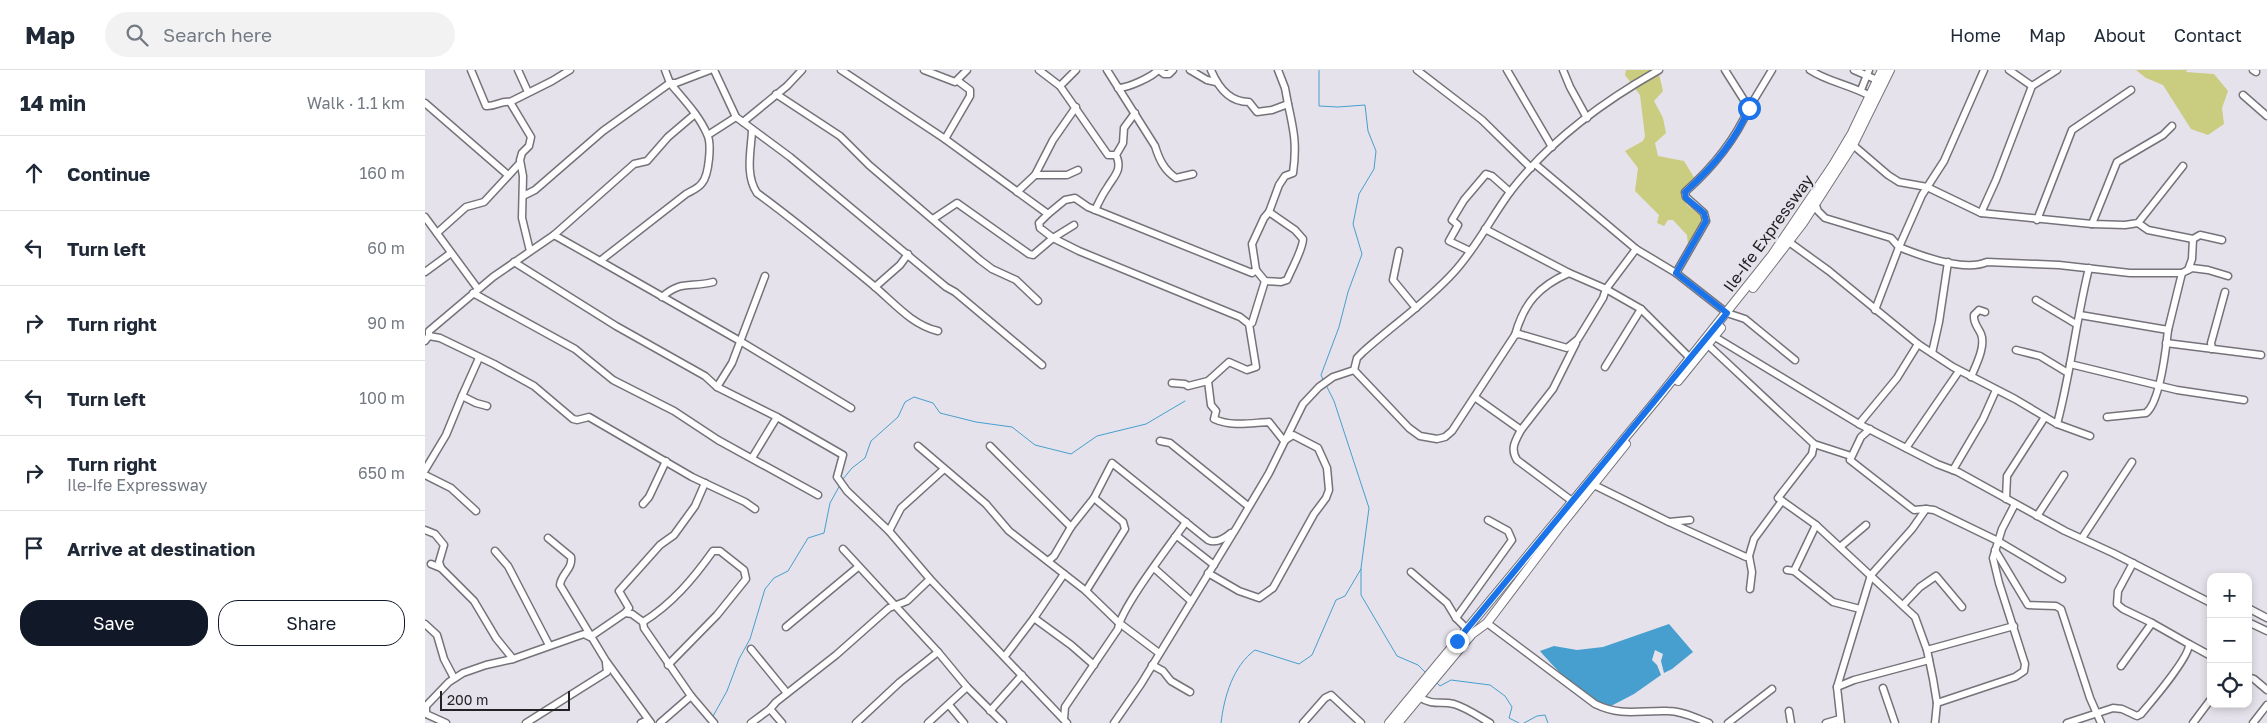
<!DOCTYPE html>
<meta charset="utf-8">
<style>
:root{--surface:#fff;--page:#f2f2f3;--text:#1f2937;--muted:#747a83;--line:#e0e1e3;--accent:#111827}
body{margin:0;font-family:"Golos Text",sans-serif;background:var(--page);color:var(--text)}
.controls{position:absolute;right:15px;bottom:15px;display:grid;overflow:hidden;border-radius:10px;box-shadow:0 2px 8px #0003}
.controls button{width:45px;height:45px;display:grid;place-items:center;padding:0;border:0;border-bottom:1px solid var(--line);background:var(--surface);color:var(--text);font:25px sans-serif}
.scale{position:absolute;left:15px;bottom:12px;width:130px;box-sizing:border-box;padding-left:5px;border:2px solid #222124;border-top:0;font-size:14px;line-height:18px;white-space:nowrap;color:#222124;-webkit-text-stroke:4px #e6e2eb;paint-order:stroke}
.stop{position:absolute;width:15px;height:15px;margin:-11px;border:4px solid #1a73e8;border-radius:50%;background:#fff}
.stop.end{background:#1a73e8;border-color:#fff;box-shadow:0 1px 5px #0008}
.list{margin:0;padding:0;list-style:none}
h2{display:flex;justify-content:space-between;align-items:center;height:65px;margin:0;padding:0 20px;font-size:21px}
h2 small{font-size:16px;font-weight:400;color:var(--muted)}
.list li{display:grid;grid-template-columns:32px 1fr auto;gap:15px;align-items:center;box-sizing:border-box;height:75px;padding:0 20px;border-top:1px solid var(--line)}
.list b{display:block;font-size:19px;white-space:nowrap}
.list p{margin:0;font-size:16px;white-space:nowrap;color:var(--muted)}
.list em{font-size:16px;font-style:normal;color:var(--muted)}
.actions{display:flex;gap:10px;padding:15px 20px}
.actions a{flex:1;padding:11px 0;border:1px solid var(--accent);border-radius:20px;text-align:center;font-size:18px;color:var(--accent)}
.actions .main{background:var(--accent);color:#fff}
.icon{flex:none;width:28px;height:28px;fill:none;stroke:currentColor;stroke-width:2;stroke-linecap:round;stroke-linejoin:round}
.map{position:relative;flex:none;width:1842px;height:653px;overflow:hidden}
header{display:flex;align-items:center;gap:30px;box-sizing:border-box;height:70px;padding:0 25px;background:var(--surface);border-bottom:1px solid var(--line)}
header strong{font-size:24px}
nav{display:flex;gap:28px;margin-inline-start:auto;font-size:18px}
.search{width:350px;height:45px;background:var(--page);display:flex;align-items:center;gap:12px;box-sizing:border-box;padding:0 18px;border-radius:28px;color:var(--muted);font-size:19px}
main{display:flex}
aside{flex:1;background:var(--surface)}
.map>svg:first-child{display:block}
</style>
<header>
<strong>Map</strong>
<div class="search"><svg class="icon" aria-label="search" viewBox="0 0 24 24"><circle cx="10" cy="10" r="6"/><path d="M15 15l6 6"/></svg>Search here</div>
<nav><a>Home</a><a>Map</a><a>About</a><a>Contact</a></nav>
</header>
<main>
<aside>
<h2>14 min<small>Walk · 1.1 km</small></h2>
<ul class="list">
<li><svg class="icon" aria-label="ahead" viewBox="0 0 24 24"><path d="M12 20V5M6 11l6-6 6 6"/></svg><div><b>Continue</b></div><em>160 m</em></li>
<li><svg class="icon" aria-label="left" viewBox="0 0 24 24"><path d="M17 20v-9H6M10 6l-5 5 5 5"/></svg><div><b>Turn left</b></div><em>60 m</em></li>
<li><svg class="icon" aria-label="right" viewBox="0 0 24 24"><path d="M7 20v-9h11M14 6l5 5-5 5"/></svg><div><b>Turn right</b></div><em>90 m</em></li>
<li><svg class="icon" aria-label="left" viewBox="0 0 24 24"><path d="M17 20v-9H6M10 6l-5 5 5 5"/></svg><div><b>Turn left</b></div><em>100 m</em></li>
<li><svg class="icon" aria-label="right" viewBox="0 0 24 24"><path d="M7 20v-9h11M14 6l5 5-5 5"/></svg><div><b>Turn right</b><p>Ile-Ife Expressway</p></div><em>650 m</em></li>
<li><svg class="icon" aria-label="arrive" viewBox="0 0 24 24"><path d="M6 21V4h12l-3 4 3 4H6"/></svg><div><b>Arrive at destination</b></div></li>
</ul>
<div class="actions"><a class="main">Save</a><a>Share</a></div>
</aside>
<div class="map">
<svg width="1842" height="653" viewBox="0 0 1842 653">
<rect width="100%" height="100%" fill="#e6e2eb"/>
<g fill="#cacc7f">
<polygon points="1201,0 1233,0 1238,21 1229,31 1238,48 1241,63 1230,73 1233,86 1259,91 1270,109 1256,123 1262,135 1275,145 1278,152 1270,168 1263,175 1262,165 1248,150 1243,150 1239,156 1232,153 1234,145 1210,121 1213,98 1200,81 1218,71 1220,66 1215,25 1200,5"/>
<polygon points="1711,0 1762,0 1761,2 1789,4 1803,21 1797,38 1799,54 1783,65 1766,59 1738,15 1721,8"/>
</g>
<path fill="#469fcf" d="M1244,554l24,28 -21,17 -8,4 -3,-12 2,-7 -8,-4 -3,10 5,5 4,10 -27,19 -23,12c-29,-9 -52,-33 -71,-55l14,-5 23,4 26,-3z"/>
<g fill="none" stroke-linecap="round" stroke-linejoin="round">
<g stroke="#469fcf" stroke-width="1">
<polyline points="894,0 894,36 913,37 940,35 943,61 951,81 949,99 934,124 928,154 937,184 923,222 914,257 896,305 899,312"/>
<polyline points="901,315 909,331 944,438 936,498 936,525 972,586 993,595 1001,603"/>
<polyline points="418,409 427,398 440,388 446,371 473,347 480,332 489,327 508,333 515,343 551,352 587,357 610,375 646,384 672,366 721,354 760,331"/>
<polyline points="1012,613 1015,616 1026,610 1065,615 1080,626 1087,637 1084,648 1094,653"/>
<polyline points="287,648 302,621 314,589 325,569 340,519 349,508 363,501 383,468 399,463 405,433 415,415"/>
<path d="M796,653c3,-26 12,-57 34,-73l44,14 13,-9 24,-55 9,-4 16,-27"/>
<polyline points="1099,653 1112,646 1120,645 1123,653"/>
</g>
<g stroke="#757279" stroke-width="9">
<g id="minor">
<path d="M46,0l15,36c9,1 16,-6 24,-4l42,-21 18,-11"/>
<polyline points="93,0 103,22"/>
<polyline points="240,0 245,13 251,13 285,0"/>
<polyline points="289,0 311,47 365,87 521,217 530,222 617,295"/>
<path d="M416,0l104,69 103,75 17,-14 10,-2 13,9 164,66 4,-3 -4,-26 12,-26 5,-6 10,-27 6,-9 8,-3c4,-28 1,-42 -5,-69l-16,6 -15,2 -8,-10c-20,0 -31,-15 -38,-32"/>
<polyline points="499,0 530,12 542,0"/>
<polyline points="614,0 635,16 683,85 691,85 698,73 699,58 710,43"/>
<path d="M682,0l48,76c4,13 9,24 21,32l17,-4"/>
<polyline points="734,0 739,4 744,4 748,0"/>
<polyline points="765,0 782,10 791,12"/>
<polyline points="853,0 860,18 863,34"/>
<polyline points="992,0 1057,50 1106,98"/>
<polyline points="1082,0 1127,77"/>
<polyline points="1138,0 1145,17 1162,48"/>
<path d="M1385,0c18,12 41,15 60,26"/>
<polyline points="1429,0 1452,10"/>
<path d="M1559,0l-40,91 -22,34 -23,52c22,9 65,25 88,15l72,3 71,8h52l10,-5 16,2 20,6"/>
<polyline points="1584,0 1607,16"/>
<polyline points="1828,0 1831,2"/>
<polyline points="635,16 651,0"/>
<path d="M693,18c10,0 34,-11 40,-18"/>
<polyline points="1436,20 1444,0"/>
<polyline points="351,24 415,66 444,95 555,190 567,199 591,210 613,231"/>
<polyline points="1818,25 1842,46"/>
<polyline points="85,32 106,67 104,76 97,83 95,90 98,106 97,148 105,181"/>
<polyline points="0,33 83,105"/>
<polyline points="1324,38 1347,0"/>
<polyline points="318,52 362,16 377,0"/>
<path d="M327,61c-1,20 -7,44 5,62 40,29 78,61 117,93 20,17 38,39 64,45"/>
<polyline points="283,65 311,47"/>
<polyline points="520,69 545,26 545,20 533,11"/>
<polyline points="1428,75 1463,105 1474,112 1502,117 1556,143 1667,154 1700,155 1713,153 1758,96"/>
<polyline points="1110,94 1211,179 1251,203 1302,243 1320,249 1370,290"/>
<polyline points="610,105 642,105 653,100"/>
<polyline points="592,122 610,105 628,70 651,37"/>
<path d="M98,126l12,-6 68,-59 67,-48c13,16 29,32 37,51 5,9 2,41 -5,49 -3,5 -11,8 -16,11l-86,67 140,80 111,67"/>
<polyline points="1390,133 1393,141 1400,148 1466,168 1474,177 1450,240"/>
<path d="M670,140c4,-8 7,-15 12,-22 7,-12 16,-18 9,-33"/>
<polyline points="1556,143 1571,110 1607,16 1632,0"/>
<path d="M623,144l-9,9 1,5 13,10 26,13 161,66 9,7 7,43 -9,3 -18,-8 -21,19 3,24 5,6 -2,8c18,8 36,4 55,3l15,19 9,-6 25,13 9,20 2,22 -3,8 -12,16 -41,74 -14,10 -20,-7 -31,-18"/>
<polyline points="0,147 53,219"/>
<polyline points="508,149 532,133 604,184 608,185 628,168 649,155"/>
<polyline points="1612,150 1647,60 1706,20"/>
<polyline points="1713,153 1723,160 1768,169 1767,189 1763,200"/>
<polyline points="1667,154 1692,92 1738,65 1747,56"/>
<polyline points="1060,159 1144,203 1181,219 1216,239 1265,288"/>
<polyline points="12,163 41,137 59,132 95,93"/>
<polyline points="129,165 175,191"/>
<polyline points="1768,169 1775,165 1797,170"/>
<polyline points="1364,172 1404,201 1493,274 1528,297 1590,329 1632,354 1665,366"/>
<polyline points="974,181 968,210 991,238"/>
<polyline points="1045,181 1024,171 1033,155 1027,150 1039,130 1061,104 1067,106 1085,122"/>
<polyline points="89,192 191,256 280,306 292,317 307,293 340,206"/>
<path d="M831,200l9,11 16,1 6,-2c5,-12 16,-31 16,-41l-8,-9 -26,-18"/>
<polyline points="0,202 26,183"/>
<path d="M1251,203l30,-52 -2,-8 -18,-16 -1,-5c26,-23 50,-52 64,-84l-24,-38"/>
<polyline points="450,217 475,195 483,184"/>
<polyline points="48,223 150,279 188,310 249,341 293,370 393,425"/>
<path d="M237,227c19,-17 28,-9 51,-15"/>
<polyline points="1611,230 1651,254"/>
<polyline points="1655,245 1743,260 1757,203"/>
<polyline points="824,254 827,253 840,211"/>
<path d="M1090,265c9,-32 24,-49 54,-62"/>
<polyline points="4,266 15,268 69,294 109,316 148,349 152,350 164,347 267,407 320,432 330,439"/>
<polyline points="1290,267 1434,354 1512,394 1533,402 1640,461 1688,483 1786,533"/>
<polyline points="0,271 4,266 4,261 68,207 129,165 209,94 222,91 243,67 270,44"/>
<polyline points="1741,273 1836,285"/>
<polyline points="1283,275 1389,374 1387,384 1353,428 1391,455 1490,547 1502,580 1508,609 1512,633 1510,653"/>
<polyline points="1787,279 1786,273 1800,222"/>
<polyline points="1591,280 1615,286 1643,303"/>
<polyline points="1507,283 1514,252 1523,192"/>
<polyline points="1645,294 1752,320 1819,330"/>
<polyline points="1180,297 1216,239"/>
<polyline points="929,300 984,358 995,366 1012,369 1020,367 1027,361 1090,265 1094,264 1142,278 1153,269 1178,228 1181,219 1211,179"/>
<path d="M1546,307c5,-12 15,-31 10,-43 -3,-7 -8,-11 -7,-19l5,-5 6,2"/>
<polyline points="747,313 760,314 763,316 783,311"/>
<polyline points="292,317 352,347 418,385 412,407 422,421 464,461 505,509 642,653"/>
<polyline points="37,326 54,288"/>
<path d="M1051,328l45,32c-6,11 -11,19 -4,30l55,41"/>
<path d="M1682,347l39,-4c14,-11 20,-64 22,-83"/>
<polyline points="1434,354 1472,308 1493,274"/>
<path d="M1632,354c14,-52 19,-104 32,-156"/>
<polyline points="1445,359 1436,367 1425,390 1489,440 1501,439"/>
<polyline points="1096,360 1128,319 1151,273"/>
<polyline points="735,371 745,373 823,436"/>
<polyline points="1389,374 1426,386"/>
<polyline points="493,376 561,434 584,461 661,521 693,552 734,583"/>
<polyline points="565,376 646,457"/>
<polyline points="1481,378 1534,301"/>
<polyline points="327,388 352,347"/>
<polyline points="0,400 21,365 37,326 51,333 62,336"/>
<polyline points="1528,400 1558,349 1571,320"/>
<polyline points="0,405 26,418 51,441"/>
<polyline points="1169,415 1244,452 1265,450"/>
<polyline points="1581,429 1582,406 1620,347"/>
<polyline points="218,434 224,427 241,391"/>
<polyline points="1612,446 1639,405"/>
<polyline points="1244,452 1321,487 1324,486 1329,469 1357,431"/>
<polyline points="0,460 10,464 19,475 14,492 16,498"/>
<polyline points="464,461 476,438 518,400"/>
<polyline points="750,467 752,466 789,495"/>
<path d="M123,468l23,19c2,12 -10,17 -11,28l46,76 45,62"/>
<polyline points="1657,468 1707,392"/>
<polyline points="1415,477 1441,455"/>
<polyline points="418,479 513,582 542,617 578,653"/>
<polyline points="1570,480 1603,535 1631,536 1636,539 1665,628 1676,653"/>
<polyline points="70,481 83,496 124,575"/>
<polyline points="1324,486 1327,502 1325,519"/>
<path d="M623,491l6,-5 17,-29 23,-29 18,-35 96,77c8,4 16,-1 23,-7"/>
<polyline points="1708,493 1693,521 1692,534 1698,539 1727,553"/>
<polyline points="6,494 16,498 49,531 71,568 88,589"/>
<polyline points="729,498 766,531"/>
<polyline points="1362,500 1369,501 1408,532 1435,539"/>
<polyline points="1369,501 1391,455"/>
<polyline points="986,502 1022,533 1031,548 1044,561"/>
<polyline points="661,521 700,459 698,452 669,428"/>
<polyline points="1478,535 1495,517 1511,506 1537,537"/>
<polyline points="1823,538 1842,548"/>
<path d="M200,543l7,1 11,8c29,-18 50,-43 70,-71h7l24,19 2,9 -29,36 -49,50"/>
<polyline points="609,548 646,575 669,595"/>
<polyline points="1031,548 1087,470 1083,461 1063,450"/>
<polyline points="218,552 219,558 266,626"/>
<polyline points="1823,552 1842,561"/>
<path d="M1062,553l108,81c27,13 45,6 73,7 14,0 28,7 41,12"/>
<polyline points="0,554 12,565 19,589 29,608"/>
<polyline points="361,557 433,497"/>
<polyline points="1764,574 1786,586"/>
<polyline points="326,579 362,623"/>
<polyline points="1502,580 1589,556"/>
<polyline points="580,586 609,548 639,504"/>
<polyline points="727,595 738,601 746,611 765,622"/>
<polyline points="1823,607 1829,609 1842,620"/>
<polyline points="1412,617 1429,610 1504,590"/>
<polyline points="1458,618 1470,653"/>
<path d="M994,627c14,9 21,4 35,7 13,4 24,12 36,19"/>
<polyline points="1512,633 1590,607 1599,601 1600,594 1574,513 1568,488 1577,459 1590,434"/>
<polyline points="524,635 539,653"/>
<polyline points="565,641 597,605"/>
<polyline points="1364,641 1366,653"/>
<path d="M639,649l1,-12 53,-78c2,-20 54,-87 68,-107"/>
<polyline points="21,653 1,644 1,636 24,612 38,603 61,595 88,589 153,566 159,564 165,567 200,543 204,538 194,521 235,475 249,465 270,436 280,413"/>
<polyline points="101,653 182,602 181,593"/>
<polyline points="216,653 223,650"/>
<polyline points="235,653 266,626 289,653"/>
<polyline points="326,653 345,639"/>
<polyline points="357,653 345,639 351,632 411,585 464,538 482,531 505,509"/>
<polyline points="431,653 475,612 513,582"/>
<polyline points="503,653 542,617"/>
<path d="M689,653l27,-39 96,-157 32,-54 34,-69 16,-17 14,-10 21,-7 3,-12 6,-6c30,-27 64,-50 91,-80 22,-24 37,-54 56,-80 39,-51 94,-91 149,-122"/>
<polyline points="878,653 900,628 906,625 936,653"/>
<polyline points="1303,653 1347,619"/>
<polyline points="1401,653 1415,649"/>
<polyline points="1416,653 1412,617 1446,505 1487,459 1501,439 1509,440 1573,471 1637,509"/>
<path d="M1642,653l46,-15 9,1 15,7 4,-2c10,-12 49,-57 48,-70l-37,-21 -31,43"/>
<polyline points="1768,653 1786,629"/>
<polyline points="1828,653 1842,635"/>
</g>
</g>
<g stroke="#757279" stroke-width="10">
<g id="major">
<polyline points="1328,218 1378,153 1428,75 1465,0"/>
<polyline points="1253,311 1296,258"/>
<polyline points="964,653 1233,328 1347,185 1408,95 1427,63 1457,0"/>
<polyline points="973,653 1047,564 1062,553 1133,459 1201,374"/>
</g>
</g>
<use href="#minor" stroke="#fff" stroke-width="6"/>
<use href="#major" stroke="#fff" stroke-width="8"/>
</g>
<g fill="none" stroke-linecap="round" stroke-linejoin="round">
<path stroke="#1a73e8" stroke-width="6" d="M1032,571l270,-328 -51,-40 30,-52 -2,-8 -18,-15 -1,-6c26,-23 51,-52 64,-84"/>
</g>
<g text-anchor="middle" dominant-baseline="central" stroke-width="5" stroke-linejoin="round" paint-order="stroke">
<g font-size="16" fill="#222124" stroke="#e6e2eb">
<text transform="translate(1343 163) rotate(-54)">Ile-Ife Expressway</text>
</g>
</g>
</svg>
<div class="controls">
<button>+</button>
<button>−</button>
<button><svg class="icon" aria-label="locate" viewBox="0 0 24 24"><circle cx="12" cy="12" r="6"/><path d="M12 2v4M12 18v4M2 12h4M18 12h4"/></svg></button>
</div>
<div class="scale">200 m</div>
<div class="stop" style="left:1324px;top:38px"></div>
<div class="stop end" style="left:1032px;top:571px"></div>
</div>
</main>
